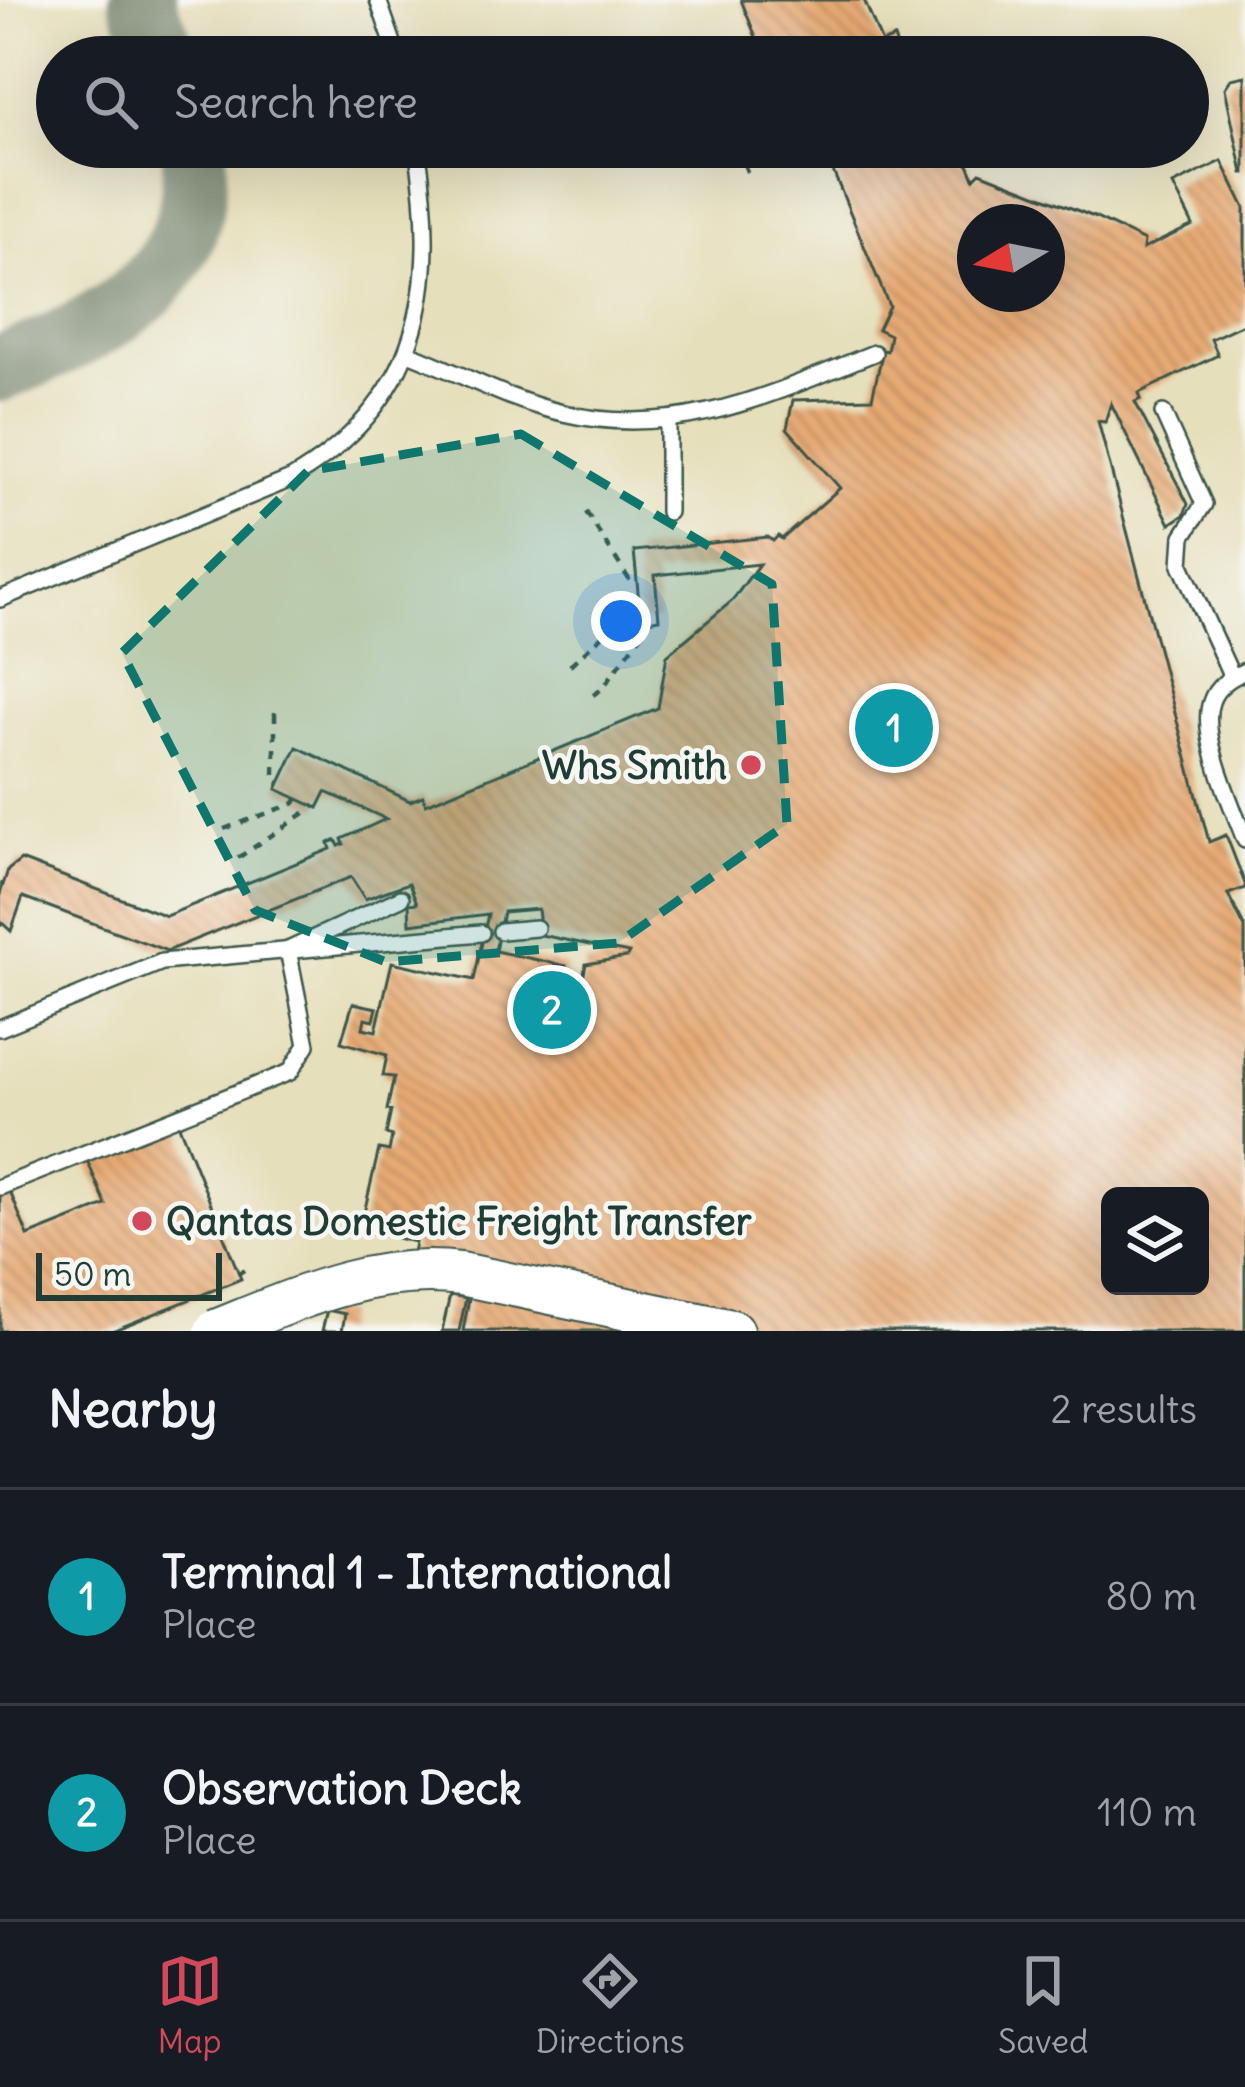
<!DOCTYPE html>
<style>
:root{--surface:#171b24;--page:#20242c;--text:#f1f3f6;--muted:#9ea1a6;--line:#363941;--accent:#d1495b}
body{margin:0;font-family:Delius,sans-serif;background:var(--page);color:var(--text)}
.controls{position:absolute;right:36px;bottom:36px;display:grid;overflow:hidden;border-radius:18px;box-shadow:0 12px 48px #0002}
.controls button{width:108px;height:108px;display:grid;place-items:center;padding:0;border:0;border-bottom:3px solid var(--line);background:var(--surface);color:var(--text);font:60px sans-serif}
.compass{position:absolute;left:957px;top:204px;width:108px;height:108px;border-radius:50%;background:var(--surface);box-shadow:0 12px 48px #0002;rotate:260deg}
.scale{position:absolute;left:36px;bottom:30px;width:186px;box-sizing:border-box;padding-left:12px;border:6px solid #1f3d34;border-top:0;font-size:33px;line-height:42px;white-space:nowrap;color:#1f3d34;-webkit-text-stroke:9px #f6f6f2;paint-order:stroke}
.you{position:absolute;left:621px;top:621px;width:42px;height:42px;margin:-30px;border:9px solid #fff;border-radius:50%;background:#1a73e8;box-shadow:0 0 0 18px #1a73e833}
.badge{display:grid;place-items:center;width:78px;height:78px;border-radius:50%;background:var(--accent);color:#fff;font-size:39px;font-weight:700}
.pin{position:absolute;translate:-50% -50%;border:6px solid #fff;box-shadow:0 3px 12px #0006}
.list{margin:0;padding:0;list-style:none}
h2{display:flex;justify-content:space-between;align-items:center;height:156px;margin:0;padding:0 48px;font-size:51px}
h2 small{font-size:39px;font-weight:400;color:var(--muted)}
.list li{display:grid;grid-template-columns:78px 1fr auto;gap:36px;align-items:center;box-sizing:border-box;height:216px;padding:0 48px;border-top:3px solid var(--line)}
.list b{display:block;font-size:45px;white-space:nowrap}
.list p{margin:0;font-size:39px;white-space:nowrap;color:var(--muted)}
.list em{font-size:39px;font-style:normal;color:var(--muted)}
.icon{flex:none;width:66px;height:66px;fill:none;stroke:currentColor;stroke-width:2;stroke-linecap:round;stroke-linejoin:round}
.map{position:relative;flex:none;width:1245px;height:1331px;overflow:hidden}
.search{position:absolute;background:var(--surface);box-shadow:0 12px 48px #0002;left:36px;right:36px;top:36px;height:132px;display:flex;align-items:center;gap:30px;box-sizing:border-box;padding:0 42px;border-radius:66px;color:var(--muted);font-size:45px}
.sheet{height:588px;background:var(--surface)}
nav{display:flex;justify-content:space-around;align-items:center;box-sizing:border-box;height:168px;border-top:3px solid var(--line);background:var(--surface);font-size:33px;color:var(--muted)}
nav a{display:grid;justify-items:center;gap:6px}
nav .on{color:var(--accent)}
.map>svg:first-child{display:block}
</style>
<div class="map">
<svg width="1245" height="1331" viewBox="0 0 1245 1331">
<defs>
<pattern id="building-back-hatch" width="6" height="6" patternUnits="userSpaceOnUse" patternTransform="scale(3)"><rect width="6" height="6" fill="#e7aa75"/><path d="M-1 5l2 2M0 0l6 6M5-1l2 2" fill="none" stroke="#bb8c61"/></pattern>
</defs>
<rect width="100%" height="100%" fill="#f6f6f2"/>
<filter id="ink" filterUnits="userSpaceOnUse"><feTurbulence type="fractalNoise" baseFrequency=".00833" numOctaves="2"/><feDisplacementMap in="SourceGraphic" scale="24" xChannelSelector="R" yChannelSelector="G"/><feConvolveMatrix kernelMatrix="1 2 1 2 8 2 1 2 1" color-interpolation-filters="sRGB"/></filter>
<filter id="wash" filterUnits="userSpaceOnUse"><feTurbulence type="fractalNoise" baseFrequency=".004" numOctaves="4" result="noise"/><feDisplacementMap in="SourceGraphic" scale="48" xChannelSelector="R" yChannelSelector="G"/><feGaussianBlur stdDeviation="2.7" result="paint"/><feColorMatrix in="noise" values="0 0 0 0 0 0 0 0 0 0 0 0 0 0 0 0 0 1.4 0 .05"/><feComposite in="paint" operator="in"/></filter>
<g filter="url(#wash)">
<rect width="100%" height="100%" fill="#e6dfbb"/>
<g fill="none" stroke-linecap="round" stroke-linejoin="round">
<g stroke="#828e78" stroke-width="66">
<polyline points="142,0 165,57"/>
<path d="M0,369c105,-43 206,-86 194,-222"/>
</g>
</g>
<g id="blocks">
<g fill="url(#building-back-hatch)" fill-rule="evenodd">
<polygon points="741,0 864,0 882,43 894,38 901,57 764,57"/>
<polygon points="1245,76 1245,173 1243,173 1225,88 1231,79"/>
<path d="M823,147h138l13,31 6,-6 114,45 50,24 -1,8 50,-24 -20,-40 49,-24 23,47v115l-34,16 7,16 -79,38 2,6 -6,3 53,102 -4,11 -14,9 -59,-121 -6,19 -7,-1 111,421 17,-7 19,49v4l-17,6 17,34v403h-782l11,-59 -62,-13 3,-17 -55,-12 19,-81 10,2 3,-15 -6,-2 5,-23 -4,-1 7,-33 -11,-1 4,-21 -46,-13 12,-39 24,5 -3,12 -9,-2 -2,10 13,3 16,-69 82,18 14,-66 -78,10 -1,-20 8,-1 -8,-20 -44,16 -14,-22 -184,74 -144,-54 -12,34 -11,-10v-27l8,-24 13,-10 145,56 165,-67 -2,-6 7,-3 3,6 5,-2 -2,-5 44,-20 -60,-27 -8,16 -41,-19 20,-42 113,54 13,-5 3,8 232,-96 9,-53 65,-54 27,-37 -104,11 4,44 -18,3 -7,-71 134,-14 5,4 5,-5 4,3 58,-51 -53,-60 6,-28 79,-2 11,-48 4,1 3,-16 -12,-6 11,-23zM975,222h72v72h-72zM538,909l3,26 88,18 -2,4 -41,7 -7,34 -19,-4 6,-28 -71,-15 8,-39zM1110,1196h90v90h-90z"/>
<polygon points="178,1123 241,1279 112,1331 0,1331 0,1193 9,1189 28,1236 106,1205 87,1160"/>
<polygon points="450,1295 466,1298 459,1331 442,1331"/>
<polygon points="327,1310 345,1314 342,1331 322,1331"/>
</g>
</g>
</g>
<g filter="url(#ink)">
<use href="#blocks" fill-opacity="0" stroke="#3d5548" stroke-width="3"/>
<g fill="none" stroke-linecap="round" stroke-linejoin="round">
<g stroke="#3d5548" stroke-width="20">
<g id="lane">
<polyline points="378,0 398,57"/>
<path d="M408,353c51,20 102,48 155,60 114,27 208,-19 311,-60"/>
<polyline points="1163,413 1204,504 1183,536 1181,565 1232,677"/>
<polyline points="668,421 668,512"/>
<path d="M0,599l291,-120c131,-77 148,-191 126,-332"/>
<path d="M1245,671c-15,7 -29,15 -34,31 -12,34 22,105 34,138"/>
<polyline points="501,931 536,928"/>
<polyline points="0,1028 162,962 481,933"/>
<polyline points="0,1187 290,1072 307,1045 288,950 401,898"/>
</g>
</g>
<g stroke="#3d5548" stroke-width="46">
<polyline id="secondary" points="461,1274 732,1331"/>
</g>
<g stroke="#3d5548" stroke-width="4.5" stroke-dasharray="9 9" stroke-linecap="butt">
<polyline points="737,147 748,174"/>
<polyline points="775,147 792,169"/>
<polyline points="586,512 632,584 638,583"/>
<polyline points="570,665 634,607 640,606"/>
<polyline points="593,695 602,689 647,627 646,621"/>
<polyline points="275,712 275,781 280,783"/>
<polyline points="224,829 295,803 298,798"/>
<polyline points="238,858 315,806"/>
<polyline points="0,884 3,885"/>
<polyline points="0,925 2,924"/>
<polyline points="526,1228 583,1240"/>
<polyline points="239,1273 244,1270"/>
</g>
<use href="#lane" stroke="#fff" stroke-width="15"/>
<use href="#secondary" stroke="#fff" stroke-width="42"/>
<g stroke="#3d5548" stroke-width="46" stroke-linecap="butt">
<path id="secondary-bridge" d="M216,1331c80,-32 156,-68 245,-57"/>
</g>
<use href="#secondary-bridge" stroke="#fff" stroke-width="42"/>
</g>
</g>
<path fill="#0f766e" fill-opacity="0.2" stroke="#0f766e" stroke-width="9" stroke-dasharray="24 15" stroke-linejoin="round" d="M521,434l251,150 15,240 -169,119 -232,19 -131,-52 -133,-257 186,-182z"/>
<g fill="#d1495b" stroke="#f6f6f2" stroke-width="4.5">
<circle cx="751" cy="765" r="12"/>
<circle cx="142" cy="1221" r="12"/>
</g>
<g text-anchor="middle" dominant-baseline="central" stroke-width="9" stroke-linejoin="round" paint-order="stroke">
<g font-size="39" font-weight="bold" fill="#1f3d34" stroke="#f6f6f2" text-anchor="end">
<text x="727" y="765">Whs Smith</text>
<text x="166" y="1221" text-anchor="start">Qantas Domestic Freight Transfer</text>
</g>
</g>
</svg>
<div class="controls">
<button><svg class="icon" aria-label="layers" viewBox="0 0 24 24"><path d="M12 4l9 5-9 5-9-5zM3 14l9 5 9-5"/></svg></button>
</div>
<svg class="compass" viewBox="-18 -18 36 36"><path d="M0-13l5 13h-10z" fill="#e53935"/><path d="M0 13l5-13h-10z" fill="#9ea1a6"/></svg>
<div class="scale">50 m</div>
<div class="you"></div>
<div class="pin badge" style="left:894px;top:728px;background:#0f9aa8">1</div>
<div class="pin badge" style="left:552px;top:1010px;background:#0f9aa8">2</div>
<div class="search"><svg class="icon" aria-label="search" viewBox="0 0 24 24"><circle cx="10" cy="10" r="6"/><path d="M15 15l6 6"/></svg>Search here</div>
</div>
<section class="sheet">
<h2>Nearby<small>2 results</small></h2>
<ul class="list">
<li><span class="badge" style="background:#0f9aa8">1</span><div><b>Terminal 1 - International</b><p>Place</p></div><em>80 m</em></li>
<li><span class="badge" style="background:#0f9aa8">2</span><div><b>Observation Deck</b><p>Place</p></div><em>110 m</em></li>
</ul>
</section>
<nav>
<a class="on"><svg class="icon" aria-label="map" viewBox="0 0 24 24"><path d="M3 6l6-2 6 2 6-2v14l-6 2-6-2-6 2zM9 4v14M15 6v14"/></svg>Map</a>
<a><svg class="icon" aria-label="directions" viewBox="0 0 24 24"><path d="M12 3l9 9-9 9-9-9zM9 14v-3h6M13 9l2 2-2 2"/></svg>Directions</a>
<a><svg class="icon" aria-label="saved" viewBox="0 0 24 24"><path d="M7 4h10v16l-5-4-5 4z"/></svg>Saved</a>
</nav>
